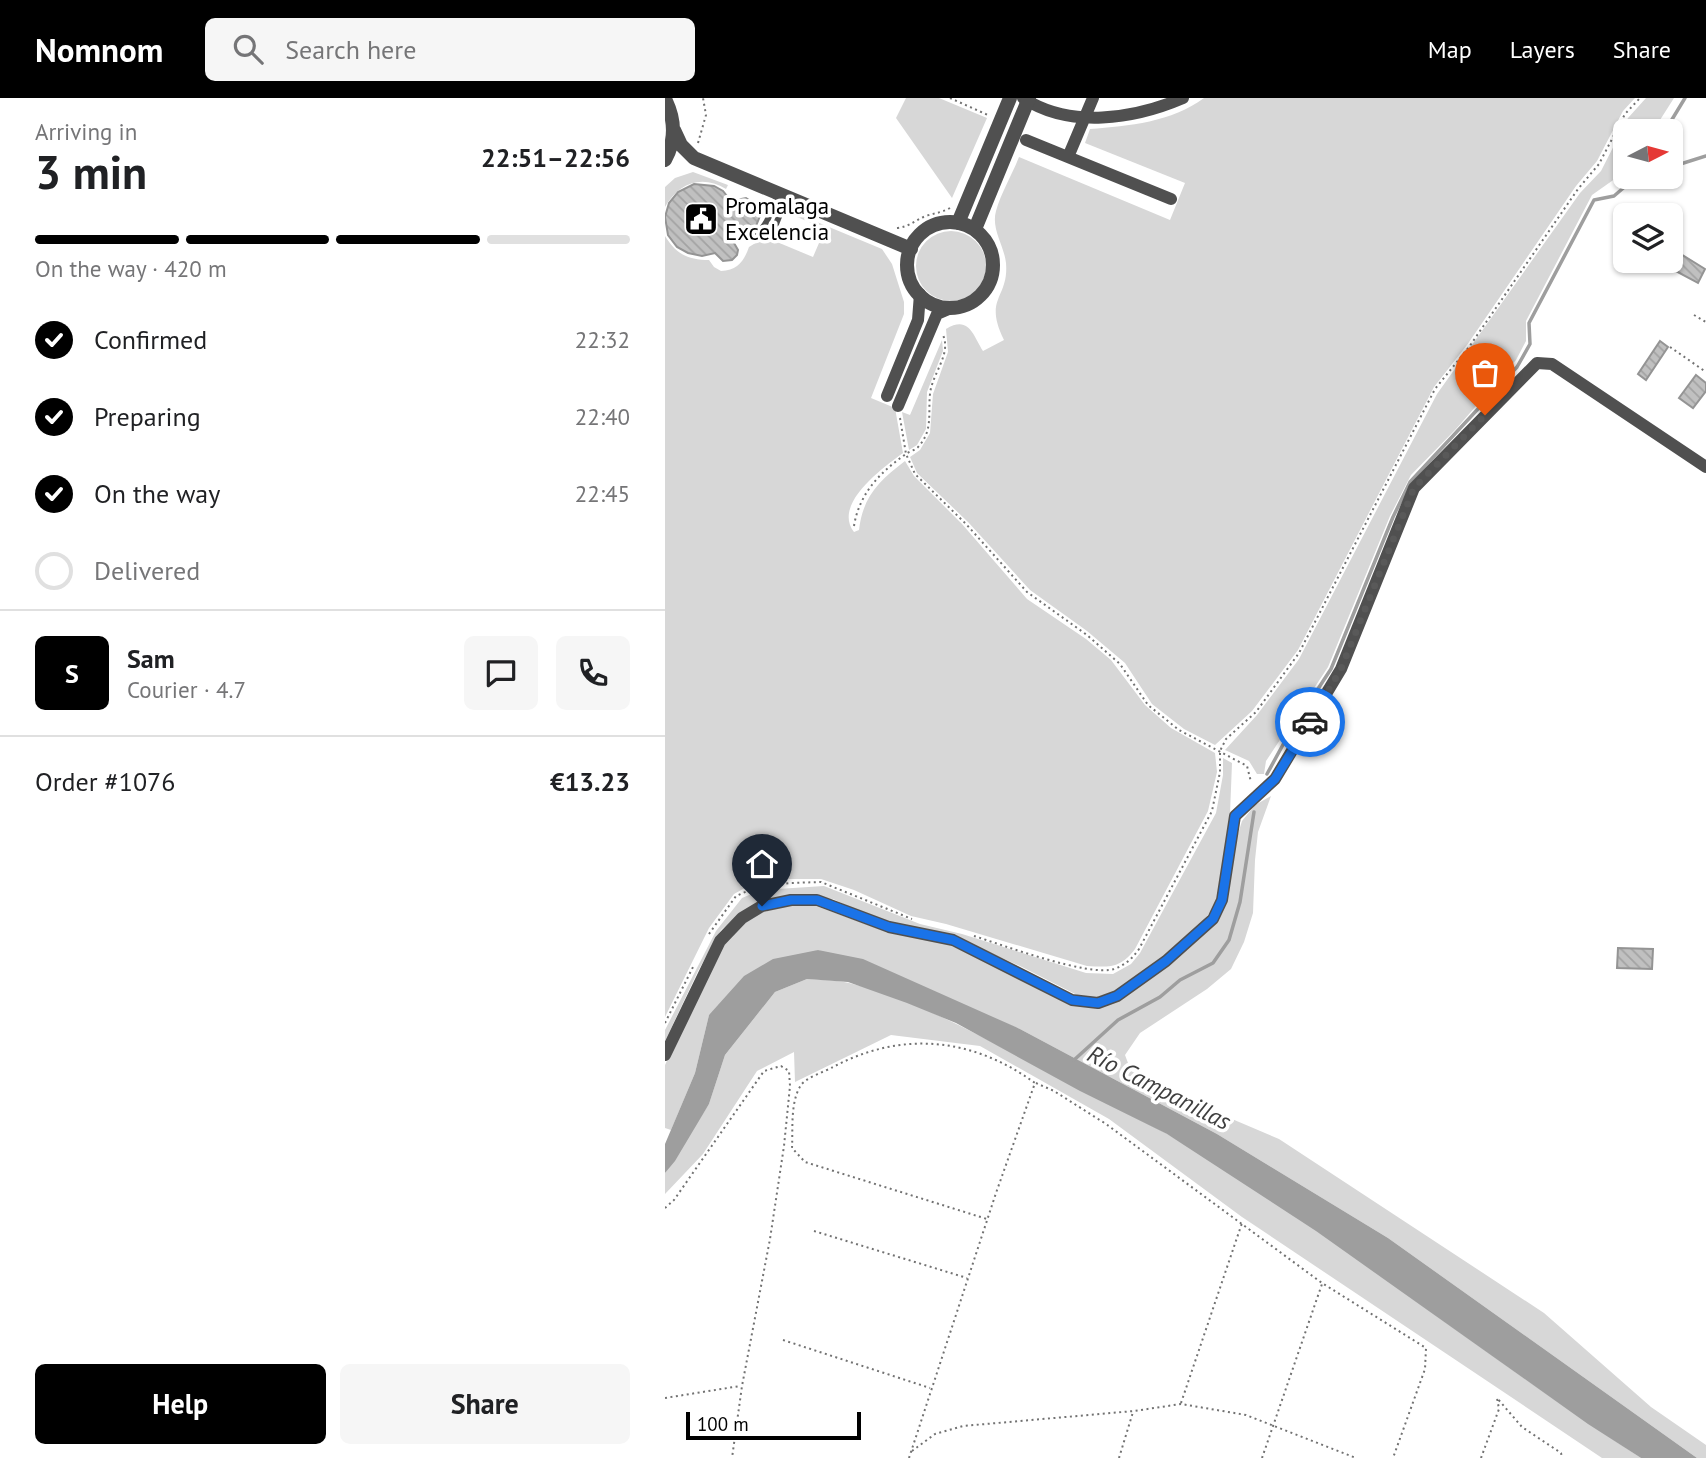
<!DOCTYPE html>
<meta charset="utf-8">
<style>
body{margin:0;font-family:"PT Sans",sans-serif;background:#f6f6f6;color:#202124;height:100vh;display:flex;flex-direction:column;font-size:26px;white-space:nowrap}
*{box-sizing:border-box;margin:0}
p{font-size:23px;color:#757577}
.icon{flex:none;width:38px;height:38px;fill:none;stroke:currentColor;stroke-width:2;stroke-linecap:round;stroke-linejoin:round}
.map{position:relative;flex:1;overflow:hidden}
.panel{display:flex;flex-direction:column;background:#fff;width:665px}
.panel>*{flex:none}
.needle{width:46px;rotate:84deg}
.fabs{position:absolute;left:948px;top:21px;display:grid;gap:14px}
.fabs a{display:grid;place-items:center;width:70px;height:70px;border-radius:10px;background:#fff;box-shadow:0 2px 5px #0004;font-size:35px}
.scale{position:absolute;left:21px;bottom:18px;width:175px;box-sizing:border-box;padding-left:7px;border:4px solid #000;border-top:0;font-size:19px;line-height:24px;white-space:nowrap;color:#000;-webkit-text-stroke:5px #fff;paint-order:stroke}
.pin{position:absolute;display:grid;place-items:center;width:60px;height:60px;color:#fff;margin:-72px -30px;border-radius:50% 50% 50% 0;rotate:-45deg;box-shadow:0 0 7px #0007}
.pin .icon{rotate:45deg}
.courier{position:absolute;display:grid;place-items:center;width:70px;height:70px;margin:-35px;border:5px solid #1a73e8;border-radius:50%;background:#fff;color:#222;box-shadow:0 2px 9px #0007}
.overview em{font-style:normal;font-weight:700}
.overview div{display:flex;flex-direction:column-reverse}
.overview{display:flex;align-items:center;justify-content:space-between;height:119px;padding:0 35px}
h1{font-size:46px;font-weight:700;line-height:52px}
.bar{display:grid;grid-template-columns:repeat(4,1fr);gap:10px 7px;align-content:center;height:84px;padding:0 35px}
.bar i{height:9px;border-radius:5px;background:#e0e0e0}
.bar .current{background:#000}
.bar p{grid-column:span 4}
.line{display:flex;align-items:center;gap:18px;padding:0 35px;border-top:2px solid #e0e0e0}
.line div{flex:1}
.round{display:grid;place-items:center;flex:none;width:74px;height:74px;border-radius:10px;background:#f6f6f6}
ol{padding:0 35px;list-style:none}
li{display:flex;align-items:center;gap:21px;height:77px}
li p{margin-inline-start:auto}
li .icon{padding:7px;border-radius:50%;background:#000;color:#fff;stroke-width:4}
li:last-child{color:#757577}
li i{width:38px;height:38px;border:4px solid #e0e0e0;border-radius:50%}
.primary-button{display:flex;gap:14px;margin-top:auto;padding:14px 35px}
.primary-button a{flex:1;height:80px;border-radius:10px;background:#000;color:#fff;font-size:28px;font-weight:700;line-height:80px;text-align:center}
.primary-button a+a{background:#f6f6f6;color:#202124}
header{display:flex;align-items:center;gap:42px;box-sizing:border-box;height:98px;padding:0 35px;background:#000;color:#fff}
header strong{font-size:33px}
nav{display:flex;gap:38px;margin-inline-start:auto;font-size:24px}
.search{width:490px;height:63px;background:#f6f6f6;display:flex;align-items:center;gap:18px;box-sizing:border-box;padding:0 24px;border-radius:10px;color:#757577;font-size:26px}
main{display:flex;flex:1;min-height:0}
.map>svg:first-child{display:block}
.grass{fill:#d7d7d7}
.water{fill:#9e9e9e}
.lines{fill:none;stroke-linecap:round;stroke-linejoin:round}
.stream{stroke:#9e9e9e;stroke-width:3.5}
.building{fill:url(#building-back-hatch);stroke:#949494;stroke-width:2}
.path{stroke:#727272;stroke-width:2;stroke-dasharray:2 3.5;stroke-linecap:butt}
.service{stroke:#505050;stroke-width:6}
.minor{stroke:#505050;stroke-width:12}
.tertiary{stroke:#505050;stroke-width:14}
.done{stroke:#595959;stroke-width:7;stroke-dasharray:0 12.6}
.route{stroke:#1a73e8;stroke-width:9}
.labels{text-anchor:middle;stroke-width:7;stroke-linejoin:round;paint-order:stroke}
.poi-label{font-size:23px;fill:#000;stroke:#fff;text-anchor:start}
.water-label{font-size:24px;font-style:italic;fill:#3f3f3f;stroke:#fff}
</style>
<header>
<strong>Nomnom</strong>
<div class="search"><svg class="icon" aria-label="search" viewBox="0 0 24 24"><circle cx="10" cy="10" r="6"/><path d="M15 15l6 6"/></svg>Search here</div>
<nav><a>Map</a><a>Layers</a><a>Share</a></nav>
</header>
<main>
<section class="panel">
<div class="overview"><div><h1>3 min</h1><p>Arriving in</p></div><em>22:51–22:56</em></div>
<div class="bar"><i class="current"></i><i class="current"></i><i class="current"></i><i></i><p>On the way · 420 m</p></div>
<ol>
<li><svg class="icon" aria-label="check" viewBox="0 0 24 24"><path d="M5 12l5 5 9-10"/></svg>Confirmed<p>22:32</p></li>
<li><svg class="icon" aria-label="check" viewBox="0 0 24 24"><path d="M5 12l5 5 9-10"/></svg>Preparing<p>22:40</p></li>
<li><svg class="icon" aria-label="check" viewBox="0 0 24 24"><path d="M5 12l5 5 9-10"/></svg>On the way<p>22:45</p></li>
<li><i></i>Delivered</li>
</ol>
<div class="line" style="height:126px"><b class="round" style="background:#000;color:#fff">S</b><div><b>Sam</b><p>Courier · 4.7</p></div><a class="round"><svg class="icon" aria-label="chat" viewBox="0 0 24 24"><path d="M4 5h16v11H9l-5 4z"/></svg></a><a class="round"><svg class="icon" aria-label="phone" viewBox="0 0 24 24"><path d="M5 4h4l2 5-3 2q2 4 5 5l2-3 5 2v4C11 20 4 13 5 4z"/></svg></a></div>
<div class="line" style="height:91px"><div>Order #1076</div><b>€13.23</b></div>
<div class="primary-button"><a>Help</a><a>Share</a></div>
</section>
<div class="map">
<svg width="1041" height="1360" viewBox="0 0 1041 1360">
<defs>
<pattern id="building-back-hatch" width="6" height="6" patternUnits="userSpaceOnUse" patternTransform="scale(1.75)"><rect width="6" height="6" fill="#c0c0c0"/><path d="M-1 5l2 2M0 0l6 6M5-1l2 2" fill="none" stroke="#a3a3a3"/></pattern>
</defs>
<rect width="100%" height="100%" fill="#fff"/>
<path class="grass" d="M241 0H274L322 20 287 100 231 20Z
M539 0H970L958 13 932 63 911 88 802 247 769 289 633 552 587 613 550 647 519 631 487 606 460 565 422 533 365 492 303 424 252 375 245 359 255 352 265 335 268 296 283 254 281 231C304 217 308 237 318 253L339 242C318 199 344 201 341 165 339 147 326 131 331 113 336 95 347 77 354 59L505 122 520 85 420 45 425 31C464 28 507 24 539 0Z
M981 0H1009L988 33H961V73L927 97 861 223V243L851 262 791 331 746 377 725 418 663 569 601 663 599 676H592L584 663 560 652 592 617 634 561 772 296 915 95 936 73 963 20Z
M28 74 63 87 61 91C37 76 13 85 0 109V89L10 80Z
M123 112 217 151 227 166 239 204V216L206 300 230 310 238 355C219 369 167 406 189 434L194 432C198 398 214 383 240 363L249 378 297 426 362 501 421 541 446 562 480 607 506 630 550 655 552 674 543 713 470 851C455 871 444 869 422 868L281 826 246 818 189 792 156 781H122L87 786 69 796 44 830 0 919V138C11 156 23 162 44 162L49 169 56 173C73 172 79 163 84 149L100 139 148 159 160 131 123 115Z
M251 168a35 35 0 1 1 70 0a35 35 0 1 1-70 0Z
M277 242 278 253 262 294 261 331 252 347 244 352 237 314 245 317Z
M558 660 567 665 565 716 551 807 528 835 451 894 432 900 412 897 357 869 293 840 228 826 196 814 168 801 125 798 71 819 56 832 33 873 0 943V932L51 833 77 800 96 792 159 788 255 826 297 836 421 875 448 876 466 866 475 855 551 715 558 677Z
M606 698 593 734 590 762 588 815 579 844 566 871 542 891 475 935 460 957 466 973 520 1001 614 1041 879 1215 986 1309 1041 1347V1360H1032L723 1140 552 1036 355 931 153 852 44 917 30 975 6 1032 0 1030V967L57 848 72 830 95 815 120 808 148 807 217 832 280 845 427 910 444 907 462 897 543 831 577 723 590 707Z
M142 881C156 882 171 882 184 885 261 904 331 947 400 984 434 1003 470 1018 504 1037 668 1135 816 1256 976 1360H937L577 1119 444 1021 315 948 226 937 130 984 129 954 92 973 38 1056 0 1096V1075L44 1006 60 957 110 894Z"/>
<path class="water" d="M153 852 198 861 355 931 552 1036 723 1140 1032 1360H976L923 1326 651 1133 502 1036 415 993 291 925 242 905 183 884 142 881 110 894 60 957 44 1006 10 1063 0 1075V1046L30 975 44 917 79 878 108 861Z"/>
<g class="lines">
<path class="stream" d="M1000 33 1020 0
M1006 69 1041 58
M602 676 626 632 666 571 728 419 745 384 852 269 865 246 864 225 929 102 949 98 971 79
M409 962 453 922 495 899 515 882 548 865 564 842 575 804 589 714"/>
</g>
<path class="building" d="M29 86 49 88 58 93 66 103 81 100 93 108 95 118 91 128 81 132 62 133 73 152 72 157 67 162 58 163 50 155 37 158 23 155 12 149 3 137 0 119 4 105 13 94Z
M1006 150 1040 171 1033 185 992 163H1006Z
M995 243 1003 249 981 282 973 276Z
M1031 277 1041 285V293L1028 310 1014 300Z
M953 850 988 851 987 871 952 870Z"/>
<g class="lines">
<path class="path" d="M285 0 323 17
M33 45 41 17 38 0
M232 130C244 129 250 122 261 118 269 115 276 115 285 110
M1029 217 1041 224
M1005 249 1041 274
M235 320 241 356 250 376 301 426 362 494 422 537 455 566 483 607 514 632 582 668 586 684
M189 428C194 396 215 374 241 356 245 353 251 352 254 348 268 332 263 315 265 296 267 275 288 255 277 235
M44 836 71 798 92 789 125 785 156 784 247 821
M309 838C338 847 423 879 449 871 460 867 467 861 474 851L547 713 555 674V653L561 641 591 614 634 555 770 291 804 249 913 91 934 66 960 16 975 0
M0 925 29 867
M371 985 389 993 441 1026 657 1185 761 1250 760 1271 728 1360
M0 1110 9 1102 99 973 116 968 124 973 125 988 119 1048 105 1141 77 1288 67 1360
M149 1133 302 1180
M118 1242 265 1290
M0 1300 75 1288
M516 1305 577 1125
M247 1353 270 1336 298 1328 469 1313 516 1306 581 1317 691 1360
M244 1360 331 1095 370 985C308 940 238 932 168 969 159 974 142 979 136 987 125 1004 128 1031 127 1050L140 1064 322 1121
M454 1360 468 1314
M597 1360 657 1186
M816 1360 834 1311 832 1300 857 1329 896 1355 897 1360"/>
<path class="service" d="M111 126 122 99
M72 138C103 139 103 119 113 95"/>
<path class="minor" d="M358 0C405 31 469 21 518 0
M361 42 506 101
M403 59 428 0
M222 298 253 222 255 196
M233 308 272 216 286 210
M0 957 55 843 77 820 97 808 126 802H152L224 829 288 842 407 902 433 905 452 898 501 863 548 821 557 802 570 718 610 681 676 571 749 390 872 265 887 266 1041 369"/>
<path class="tertiary" d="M0 1C10 21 11 42 0 62
M9 32 16 47 29 60 246 151
M242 167a43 43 0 1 1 86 0a43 43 0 1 1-86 0Z
M293 125 345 0
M310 131 364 0"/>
</g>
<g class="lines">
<path class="done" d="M645 624 676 571 749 390 820 317"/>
<path class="route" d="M97 808 126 802H152L224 829 288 842 407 902 433 905 452 898 501 863 548 821 557 802 570 718 610 681 645 624"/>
</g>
<defs>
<g id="civic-square" transform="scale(1.75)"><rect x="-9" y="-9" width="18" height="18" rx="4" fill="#000" stroke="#fff"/><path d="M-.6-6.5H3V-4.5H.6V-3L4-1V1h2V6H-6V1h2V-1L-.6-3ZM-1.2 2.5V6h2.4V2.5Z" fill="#fff"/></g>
</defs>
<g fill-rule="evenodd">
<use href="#civic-square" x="36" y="121"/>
</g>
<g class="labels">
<g class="poi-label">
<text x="60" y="116">Promalaga<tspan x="60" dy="26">Excelencia</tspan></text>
</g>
<g class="water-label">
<text transform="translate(494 990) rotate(27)" y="8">Río Campanillas</text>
</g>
</g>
</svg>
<div class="fabs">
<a><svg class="needle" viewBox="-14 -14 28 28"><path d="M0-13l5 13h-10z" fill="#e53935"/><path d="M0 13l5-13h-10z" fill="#757577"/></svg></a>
<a><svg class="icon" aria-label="layers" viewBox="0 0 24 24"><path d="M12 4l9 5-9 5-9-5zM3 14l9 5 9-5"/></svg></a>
</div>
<div class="scale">100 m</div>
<div class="pin" style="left:820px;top:317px;background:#ea580c"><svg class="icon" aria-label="bag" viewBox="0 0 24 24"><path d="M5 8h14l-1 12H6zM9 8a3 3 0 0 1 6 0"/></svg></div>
<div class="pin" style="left:97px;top:808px;background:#1f2937"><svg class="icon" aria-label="home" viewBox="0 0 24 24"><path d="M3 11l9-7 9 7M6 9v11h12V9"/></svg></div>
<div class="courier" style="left:645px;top:624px"><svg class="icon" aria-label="car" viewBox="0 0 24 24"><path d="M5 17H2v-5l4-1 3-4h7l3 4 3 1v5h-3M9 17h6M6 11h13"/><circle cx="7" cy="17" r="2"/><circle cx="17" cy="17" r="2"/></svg></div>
</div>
</main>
